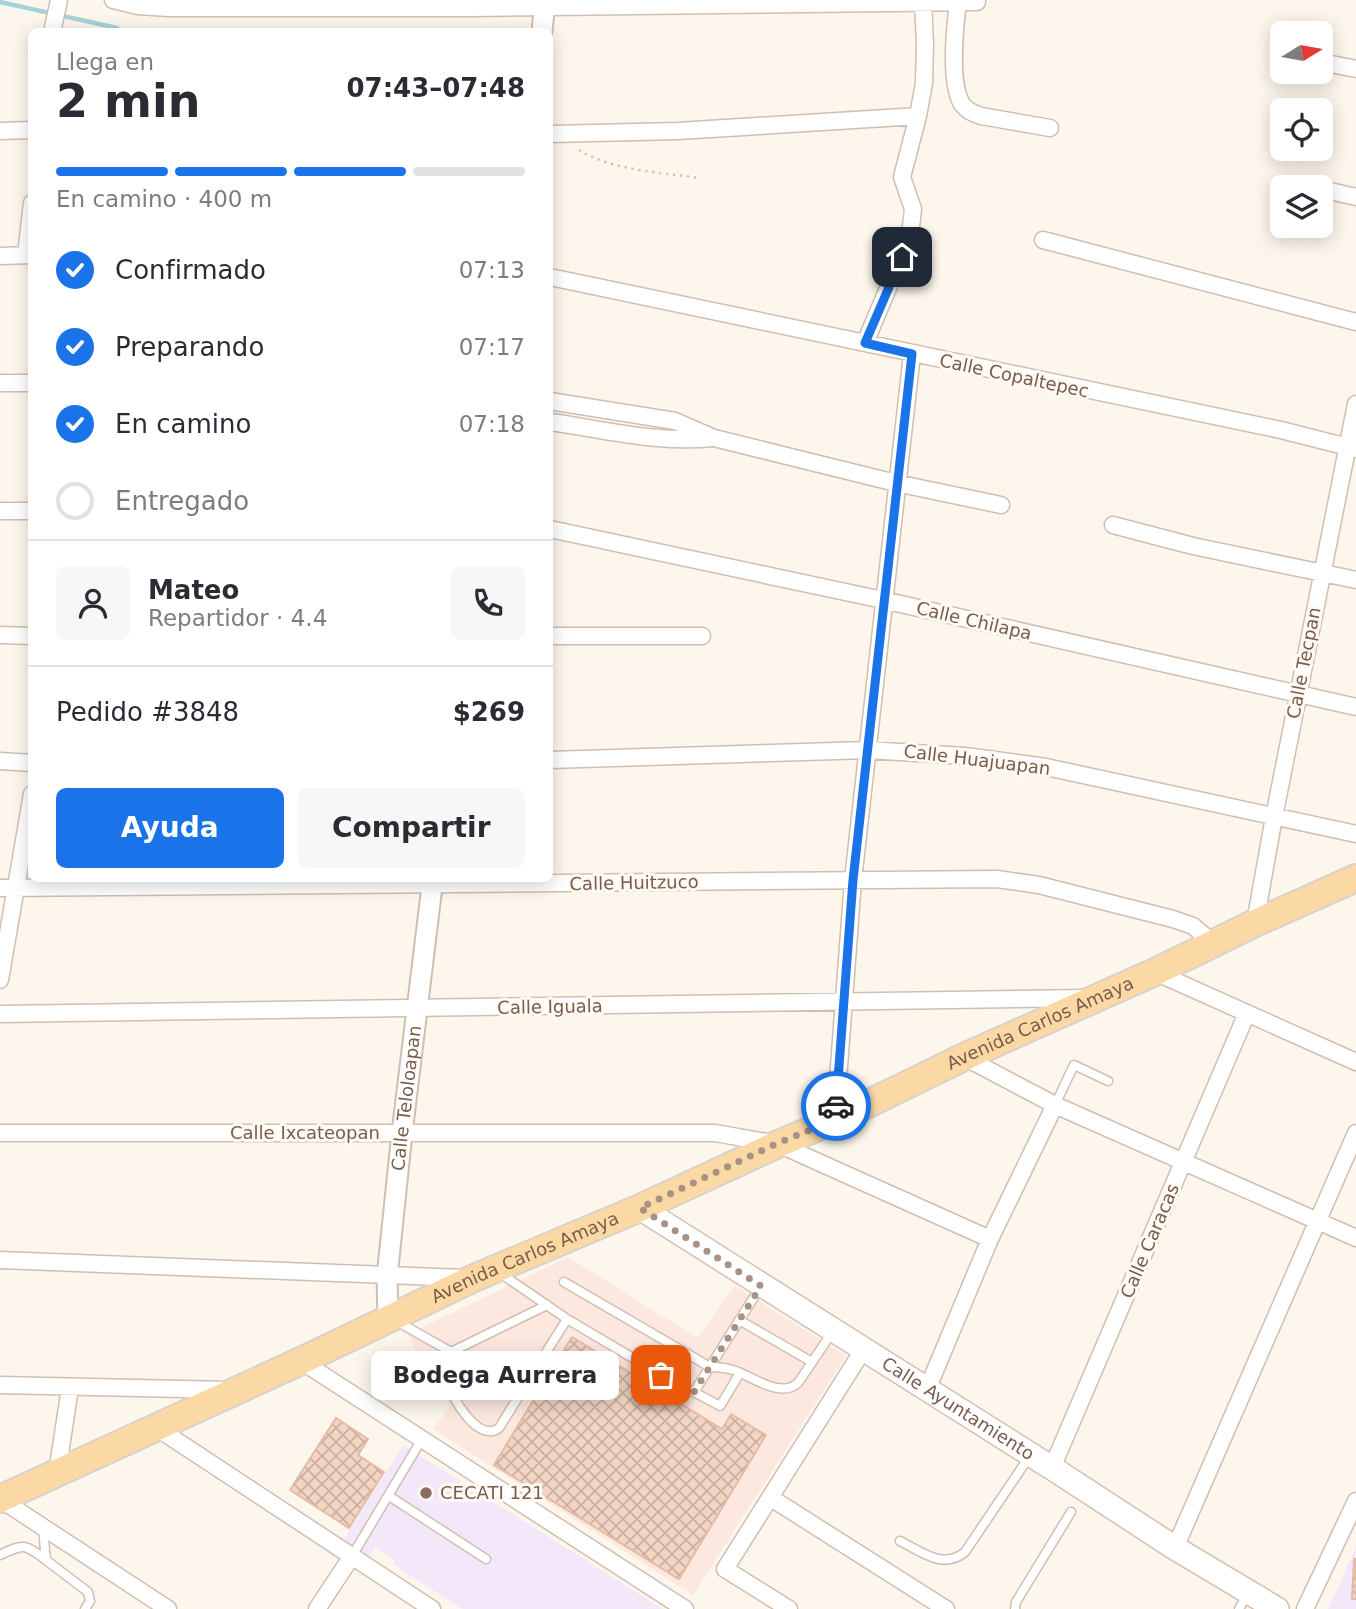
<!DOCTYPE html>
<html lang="es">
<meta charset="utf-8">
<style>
body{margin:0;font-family:"DejaVu Sans",sans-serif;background:#f7f7f7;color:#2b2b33;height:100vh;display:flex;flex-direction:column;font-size:26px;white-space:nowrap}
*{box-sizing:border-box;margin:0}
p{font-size:23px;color:#7c7c81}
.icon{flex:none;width:38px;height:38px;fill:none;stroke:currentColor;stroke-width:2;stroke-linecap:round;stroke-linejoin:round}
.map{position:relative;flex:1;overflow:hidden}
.side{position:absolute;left:28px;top:28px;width:525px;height:854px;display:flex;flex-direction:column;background:#fff;border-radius:10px;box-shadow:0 4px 18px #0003}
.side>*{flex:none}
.needle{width:46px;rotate:79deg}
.buttons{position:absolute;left:1270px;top:21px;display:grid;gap:14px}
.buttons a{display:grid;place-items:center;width:63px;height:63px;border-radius:10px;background:#fff;box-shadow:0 4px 18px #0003;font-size:35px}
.pin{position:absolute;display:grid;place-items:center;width:60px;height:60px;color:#fff;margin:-30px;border-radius:14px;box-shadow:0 4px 10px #0006}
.courier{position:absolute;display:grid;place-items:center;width:70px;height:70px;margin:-35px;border:5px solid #1a73e8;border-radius:50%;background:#fff;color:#222;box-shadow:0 2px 9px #0007}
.bubble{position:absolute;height:49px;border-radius:10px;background:#fff;box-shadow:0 4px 18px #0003;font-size:23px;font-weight:700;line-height:49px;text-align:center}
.head em{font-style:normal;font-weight:700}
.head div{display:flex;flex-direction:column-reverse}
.head{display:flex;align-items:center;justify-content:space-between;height:119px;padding:0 28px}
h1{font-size:46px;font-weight:700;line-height:52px}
.bar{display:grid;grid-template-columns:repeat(4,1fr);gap:10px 7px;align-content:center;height:84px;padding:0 28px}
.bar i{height:9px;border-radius:5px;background:#e1e1e2}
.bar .on{background:#1a73e8}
.bar p{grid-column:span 4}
.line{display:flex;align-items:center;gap:18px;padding:0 28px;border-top:2px solid #e1e1e2}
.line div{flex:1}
.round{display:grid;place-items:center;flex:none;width:74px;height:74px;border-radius:10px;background:#f7f7f7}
ol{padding:0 28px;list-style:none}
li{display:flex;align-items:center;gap:21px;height:77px}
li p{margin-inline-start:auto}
li .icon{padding:7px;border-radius:50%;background:#1a73e8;color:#fff;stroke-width:4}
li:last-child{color:#7c7c81}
li i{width:38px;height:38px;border:4px solid #e1e1e2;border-radius:50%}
.cta{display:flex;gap:14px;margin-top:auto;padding:14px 28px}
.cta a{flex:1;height:80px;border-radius:10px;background:#1a73e8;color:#fff;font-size:28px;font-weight:700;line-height:80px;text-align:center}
.cta a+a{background:#f7f7f7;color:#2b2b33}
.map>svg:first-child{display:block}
.commercial{fill:#fde8e0}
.education{fill:#f3e8fa}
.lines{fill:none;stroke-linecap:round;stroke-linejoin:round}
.stream{stroke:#a5d3da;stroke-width:4.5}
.building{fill:url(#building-cross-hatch);stroke:#e6bba3;stroke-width:2}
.service-casing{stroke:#d1beb0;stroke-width:11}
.minor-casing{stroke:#d1beb0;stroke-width:19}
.tertiary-casing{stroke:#d1beb0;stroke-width:23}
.secondary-casing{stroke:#d6c0b0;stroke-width:26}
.primary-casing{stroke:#dad1cd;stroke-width:30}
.path{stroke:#d9b8a5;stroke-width:2.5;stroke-dasharray:2 5;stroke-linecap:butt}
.service{stroke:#fff;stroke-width:8}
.minor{stroke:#fff;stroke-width:16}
.tertiary{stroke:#fff;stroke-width:19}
.secondary{stroke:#fff;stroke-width:23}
.primary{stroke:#fbd9a5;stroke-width:26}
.done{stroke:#a89285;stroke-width:7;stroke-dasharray:0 12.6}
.route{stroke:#1a73e8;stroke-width:9}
.education-dot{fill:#8d6e63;stroke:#fffaf3;stroke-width:2.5}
.labels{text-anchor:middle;stroke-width:6;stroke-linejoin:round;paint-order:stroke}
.street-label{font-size:18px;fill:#7a5c4d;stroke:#fffaf3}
.education-label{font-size:18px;fill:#785e54;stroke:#fffaf3;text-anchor:start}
</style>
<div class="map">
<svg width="1356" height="1609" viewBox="0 0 1356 1609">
<defs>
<pattern id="building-cross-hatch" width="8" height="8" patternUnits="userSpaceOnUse" patternTransform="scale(1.75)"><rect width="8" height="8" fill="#f3d5c3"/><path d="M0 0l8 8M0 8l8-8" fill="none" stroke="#cab0a1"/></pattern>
</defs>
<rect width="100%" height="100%" fill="#fdf6ec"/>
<path class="commercial" d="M568 1257 697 1338 735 1286 846 1356 693 1595 433 1429 451 1405 427 1373 408 1334Z"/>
<path class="education" d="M403 1445 663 1609H462L393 1564 395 1560 375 1547 369 1557 343 1541Z
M1356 1547V1609H1328Z"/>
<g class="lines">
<path class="stream" d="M0 2 117 28 121 32"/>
</g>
<path class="building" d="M572 1337 722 1429 731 1414 766 1435 679 1579 494 1465Z
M336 1418 368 1439 358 1455 384 1472 349 1528 290 1490Z
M1354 1559H1356V1599H1352Z"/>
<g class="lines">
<g class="service-casing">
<path id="service" d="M1055 1105 1074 1065 1108 1081
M500 1273 567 1319 685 1389 694 1392 761 1286
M564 1282 710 1367C718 1367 726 1368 733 1370 752 1376 780 1399 798 1383L833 1331
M739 1320 812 1362
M398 1322 451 1352C449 1361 446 1371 448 1380 450 1397 479 1444 499 1428L567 1319
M694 1392 720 1406 740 1373
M518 1395 451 1352 547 1305
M389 1496 486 1559
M43 1529 46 1560 88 1592 90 1601 85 1609
M900 1541C922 1552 943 1570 965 1552L1029 1457
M0 1555C24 1543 25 1544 46 1560
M352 1556 422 1439
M1015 1609 1016 1602 1071 1512
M1239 1609 1247 1595"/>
</g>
<g class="minor-casing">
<path id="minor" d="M113 0 138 6 169 8H470L977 2
M958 2C955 26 949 83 962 104 967 111 973 113 981 116L1050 128
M52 32 59 0
M1321 62 1356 69
M0 131 32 130
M550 134 678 131 918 116
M1321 189 1356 197
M1043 240 1356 322
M26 255 32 203
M0 256 32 255
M550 277 1281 430 1356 449
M865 343 910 236 913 209 902 177 918 116 924 83 925 44 923 2
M0 383H32
M550 401 675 421 714 438 896 483 1001 505
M550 422C602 429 659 444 712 438
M0 511H32
M1113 525 1193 546 1356 580
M550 529 883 600 1356 707
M0 635 32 636
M550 636H702
M550 760 868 750 965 756 1046 767 1356 834
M0 761 32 763
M0 888 997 879 1039 885 1173 919 1193 926 1213 943
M1255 923 1274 817 1356 404
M1155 972 1356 1062
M0 980 32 794
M0 1014 1086 998
M964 1057 1055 1105 1356 1238
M835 1120 853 880 912 354
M0 1133H715L778 1144 990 1239
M0 1260 464 1278
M301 1361 685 1609
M0 1385 228 1390
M927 1390 990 1239 1055 1105
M157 1428 432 1609
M1052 1468 1247 1013
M57 1473 70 1388
M771 1498 946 1609
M0 1499 168 1609
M1175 1548 1356 1133
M317 1609 352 1556
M789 1609 725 1569 863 1350
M1305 1609 1356 1501"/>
</g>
<g class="tertiary-casing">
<g id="tertiary">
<path d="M542 32 545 0"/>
<path id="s1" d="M388 1319 387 1277 402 1133 433 878"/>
</g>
</g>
<g class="secondary-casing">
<g id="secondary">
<path id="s2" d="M640 1208 1052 1468 1175 1548 1277 1609"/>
</g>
</g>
<g class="primary-casing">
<g id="primary">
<path id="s3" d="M0 1499 301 1361 474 1278 640 1208 778 1144 835 1120 964 1057 1155 972 1255 923 1356 878"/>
</g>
</g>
<path class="path" d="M579 150C610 170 663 173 700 178"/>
<use href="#service" class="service"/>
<use href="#minor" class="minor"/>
<use href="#tertiary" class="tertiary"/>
<use href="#secondary" class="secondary"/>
<use href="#primary" class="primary"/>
</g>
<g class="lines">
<path class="done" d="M661 1375 694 1392 761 1286 640 1208 778 1143 835 1120 836 1106"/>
<path class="route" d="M836 1106 853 880 912 354 865 343 902 257"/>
</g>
<circle class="education-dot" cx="426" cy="1493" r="7"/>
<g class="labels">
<g class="street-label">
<text transform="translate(1014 376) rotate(12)" y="6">Calle Copaltepec</text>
<text transform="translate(974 621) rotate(13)" y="6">Calle Chilapa</text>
<text transform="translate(1304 663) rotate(-79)" y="6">Calle Tecpan</text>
<text transform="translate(977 760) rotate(7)" y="6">Calle Huajuapan</text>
<text transform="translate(634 883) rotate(-1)" y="6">Calle Huitzuco</text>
<text transform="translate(550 1007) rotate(-1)" y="6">Calle Iguala</text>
<text dy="6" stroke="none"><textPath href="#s3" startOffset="1144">Avenida Carlos Amaya</textPath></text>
<text dy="6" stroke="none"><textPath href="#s1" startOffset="222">Calle Teloloapan</textPath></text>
<text x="305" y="1139">Calle Ixcateopan</text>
<text transform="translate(1150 1241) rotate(-67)" y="6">Calle Caracas</text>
<text dy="6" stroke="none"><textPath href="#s3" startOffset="578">Avenida Carlos Amaya</textPath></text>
<text dy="6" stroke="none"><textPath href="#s2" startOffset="376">Calle Ayuntamiento</textPath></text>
</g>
<g class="education-label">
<text x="440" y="1499">CECATI 121</text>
</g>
</g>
</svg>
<div class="buttons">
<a><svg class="needle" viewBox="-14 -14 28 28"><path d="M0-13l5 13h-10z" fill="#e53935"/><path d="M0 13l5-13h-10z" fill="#7c7c81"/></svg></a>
<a><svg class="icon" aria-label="locate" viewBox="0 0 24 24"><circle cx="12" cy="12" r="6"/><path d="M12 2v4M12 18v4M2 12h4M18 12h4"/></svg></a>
<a><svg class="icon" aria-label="layers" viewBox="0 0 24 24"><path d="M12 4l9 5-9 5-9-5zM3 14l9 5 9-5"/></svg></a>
</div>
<div class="pin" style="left:661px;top:1375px;background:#ea580c"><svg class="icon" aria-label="bag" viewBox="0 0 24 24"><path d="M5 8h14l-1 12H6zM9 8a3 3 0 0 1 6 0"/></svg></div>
<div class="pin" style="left:902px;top:257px;background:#1f2937"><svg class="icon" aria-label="home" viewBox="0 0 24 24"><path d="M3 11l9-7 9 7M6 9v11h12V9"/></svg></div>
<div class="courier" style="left:836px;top:1106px"><svg class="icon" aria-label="car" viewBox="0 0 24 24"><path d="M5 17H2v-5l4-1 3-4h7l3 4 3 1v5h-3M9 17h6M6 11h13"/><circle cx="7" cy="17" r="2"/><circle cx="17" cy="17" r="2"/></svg></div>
<div class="bubble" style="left:371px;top:1351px;width:248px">Bodega Aurrera</div>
<section class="side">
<div class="head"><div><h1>2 min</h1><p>Llega en</p></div><em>07:43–07:48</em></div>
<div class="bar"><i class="on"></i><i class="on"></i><i class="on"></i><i></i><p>En camino · 400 m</p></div>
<ol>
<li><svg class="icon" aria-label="check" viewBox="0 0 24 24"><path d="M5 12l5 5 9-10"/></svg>Confirmado<p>07:13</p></li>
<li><svg class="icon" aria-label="check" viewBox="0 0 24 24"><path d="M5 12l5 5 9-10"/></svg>Preparando<p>07:17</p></li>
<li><svg class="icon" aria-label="check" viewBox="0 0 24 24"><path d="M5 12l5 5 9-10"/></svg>En camino<p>07:18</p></li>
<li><i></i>Entregado</li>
</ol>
<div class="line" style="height:126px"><a class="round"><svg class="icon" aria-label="person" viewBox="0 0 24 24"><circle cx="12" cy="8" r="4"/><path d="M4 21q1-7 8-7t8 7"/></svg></a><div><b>Mateo</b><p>Repartidor · 4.4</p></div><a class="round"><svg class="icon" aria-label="phone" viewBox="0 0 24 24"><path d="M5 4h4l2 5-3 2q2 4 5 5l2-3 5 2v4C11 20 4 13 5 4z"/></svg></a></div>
<div class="line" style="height:91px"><div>Pedido #3848</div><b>$269</b></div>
<div class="cta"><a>Ayuda</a><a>Compartir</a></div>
</section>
</div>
